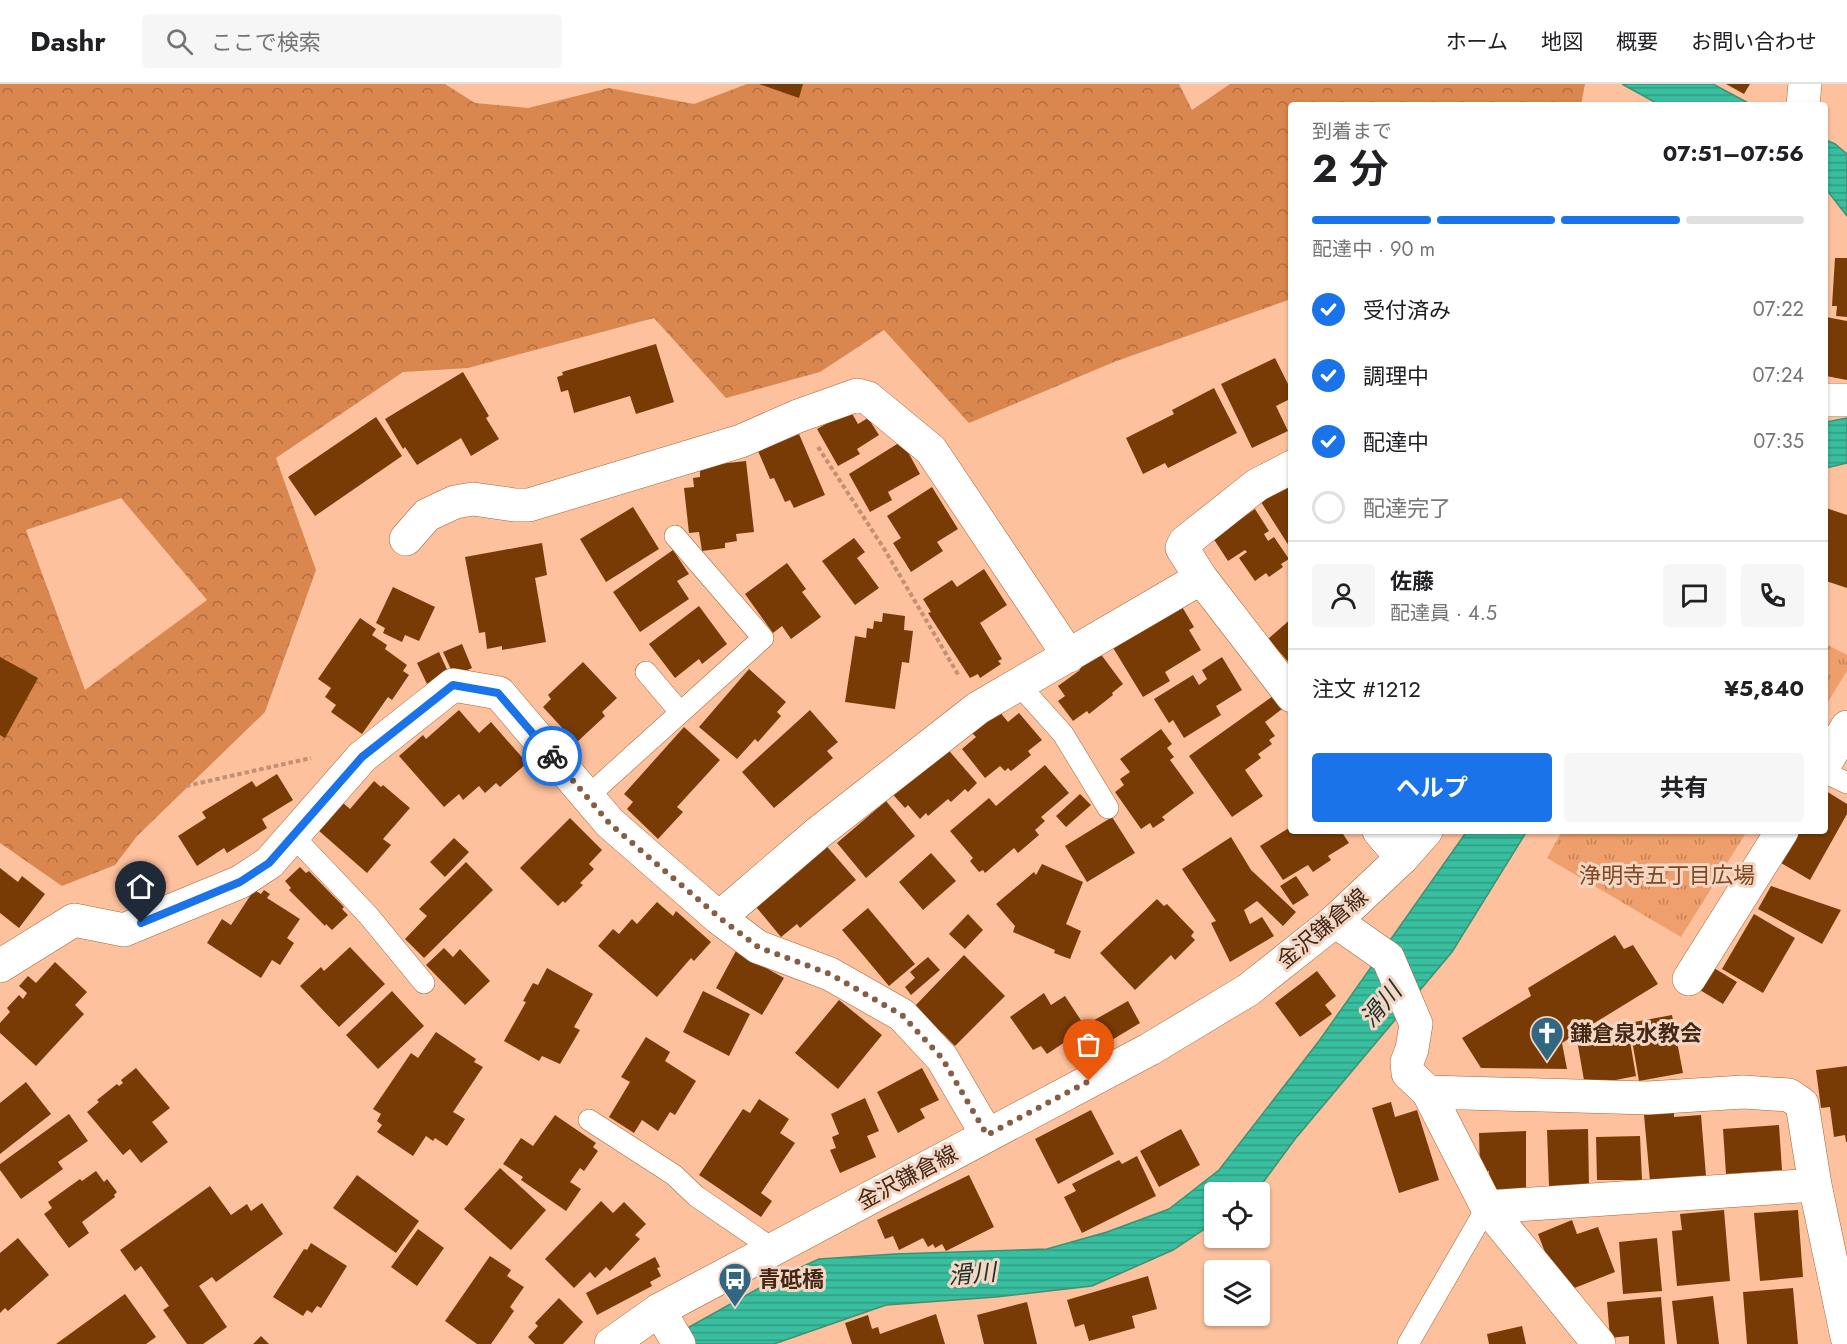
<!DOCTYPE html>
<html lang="ja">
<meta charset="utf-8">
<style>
body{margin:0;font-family:Jost,"Noto Sans JP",sans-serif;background:#f6f6f6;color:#202124;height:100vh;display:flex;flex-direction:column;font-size:22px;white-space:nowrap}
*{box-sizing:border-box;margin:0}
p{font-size:20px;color:#757577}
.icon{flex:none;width:33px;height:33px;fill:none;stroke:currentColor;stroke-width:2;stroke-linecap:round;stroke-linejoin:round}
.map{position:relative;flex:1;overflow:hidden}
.panel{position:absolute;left:1288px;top:18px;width:540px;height:732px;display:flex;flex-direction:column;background:#fff;border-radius:6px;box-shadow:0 2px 4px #0004}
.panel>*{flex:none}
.fabs{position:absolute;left:1204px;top:1098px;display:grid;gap:12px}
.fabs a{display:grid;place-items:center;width:66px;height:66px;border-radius:6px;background:#fff;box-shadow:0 2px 4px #0004;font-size:30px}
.pin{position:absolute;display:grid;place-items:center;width:51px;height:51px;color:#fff;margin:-62px -26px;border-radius:50% 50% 50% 0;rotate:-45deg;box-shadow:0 0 6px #0007}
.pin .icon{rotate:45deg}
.courier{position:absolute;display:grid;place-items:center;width:60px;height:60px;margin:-30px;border:4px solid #1a73e8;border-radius:50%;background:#fff;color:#222;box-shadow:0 2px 8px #0007}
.overview em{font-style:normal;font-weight:700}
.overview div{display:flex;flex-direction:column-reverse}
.overview{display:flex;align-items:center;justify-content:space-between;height:102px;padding:0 24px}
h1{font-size:39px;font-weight:700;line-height:45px}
.bar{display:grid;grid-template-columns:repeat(4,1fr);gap:9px 6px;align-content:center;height:72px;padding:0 24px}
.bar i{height:8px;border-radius:4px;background:#e0e0e0}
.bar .on{background:#1a73e8}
.bar p{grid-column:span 4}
.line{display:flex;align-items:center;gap:15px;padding:0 24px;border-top:2px solid #e0e0e0}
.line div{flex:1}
.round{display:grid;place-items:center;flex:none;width:63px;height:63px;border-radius:6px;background:#f6f6f6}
ol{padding:0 24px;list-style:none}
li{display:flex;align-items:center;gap:18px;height:66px}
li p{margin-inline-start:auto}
li .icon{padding:6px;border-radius:50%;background:#1a73e8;color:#fff;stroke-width:4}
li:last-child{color:#757577}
li i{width:33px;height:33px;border:3px solid #e0e0e0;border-radius:50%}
.action{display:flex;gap:12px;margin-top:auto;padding:12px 24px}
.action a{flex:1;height:69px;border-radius:6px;background:#1a73e8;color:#fff;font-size:24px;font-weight:700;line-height:69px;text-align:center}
.action a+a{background:#f6f6f6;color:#202124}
header{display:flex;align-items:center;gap:36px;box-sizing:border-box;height:84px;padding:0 30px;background:#fff;border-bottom:2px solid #e0e0e0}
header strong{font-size:28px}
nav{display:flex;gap:33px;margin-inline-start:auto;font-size:21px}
.search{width:420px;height:54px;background:#f6f6f6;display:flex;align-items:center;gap:15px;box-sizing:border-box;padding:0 21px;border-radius:6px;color:#757577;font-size:22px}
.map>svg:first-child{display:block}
.grass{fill:url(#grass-tufts)}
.forest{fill:url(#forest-crowns);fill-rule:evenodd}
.water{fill:url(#water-rules);stroke:#3c9276;stroke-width:1.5}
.building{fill:#793b05}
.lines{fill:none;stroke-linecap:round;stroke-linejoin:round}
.lane-casing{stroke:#a66437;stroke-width:22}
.street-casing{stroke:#a66437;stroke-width:34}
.secondary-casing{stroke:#a66437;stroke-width:34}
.path{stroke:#c29072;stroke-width:4;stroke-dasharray:4.5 3;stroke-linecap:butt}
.lane{stroke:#fff;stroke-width:21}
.street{stroke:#fff;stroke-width:33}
.secondary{stroke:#fff;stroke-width:33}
.done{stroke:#855e45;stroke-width:6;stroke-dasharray:0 10.8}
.route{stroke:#1a73e8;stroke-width:8}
.labels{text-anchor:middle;stroke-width:6;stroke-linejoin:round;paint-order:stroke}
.park-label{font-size:22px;fill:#7f4720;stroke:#f4d6c4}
.street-label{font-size:22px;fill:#442815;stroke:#f4d6c4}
.poi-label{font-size:22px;font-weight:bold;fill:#442815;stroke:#f4d6c4;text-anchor:start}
.water-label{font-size:24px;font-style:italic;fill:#1c322b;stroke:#f4d6c4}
</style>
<header>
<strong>Dashr</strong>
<div class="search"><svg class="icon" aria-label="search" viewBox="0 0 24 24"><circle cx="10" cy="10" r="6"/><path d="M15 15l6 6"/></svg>ここで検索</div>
<nav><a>ホーム</a><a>地図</a><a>概要</a><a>お問い合わせ</a></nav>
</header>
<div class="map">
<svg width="1847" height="1260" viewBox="0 0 1847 1260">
<defs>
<pattern id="grass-tufts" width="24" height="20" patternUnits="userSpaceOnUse" patternTransform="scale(1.5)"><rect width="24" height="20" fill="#ef9f6c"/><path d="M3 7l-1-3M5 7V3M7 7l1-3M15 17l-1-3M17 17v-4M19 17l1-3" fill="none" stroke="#c38258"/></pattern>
<pattern id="forest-crowns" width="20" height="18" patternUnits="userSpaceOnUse" patternTransform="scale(1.5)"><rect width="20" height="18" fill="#d9864f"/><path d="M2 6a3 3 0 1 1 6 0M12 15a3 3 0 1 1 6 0" fill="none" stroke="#b26e40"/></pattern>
<pattern id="water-rules" width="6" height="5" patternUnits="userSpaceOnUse" patternTransform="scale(1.5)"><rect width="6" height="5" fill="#38bf9f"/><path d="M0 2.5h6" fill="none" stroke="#319b80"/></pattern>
</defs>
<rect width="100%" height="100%" fill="#fdc19d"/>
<path class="grass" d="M1826 560 1847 571V587L1826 621Z
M1562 747H1747L1681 853 1547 774Z"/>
<path class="forest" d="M0 0H445L475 19 528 24 609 4 694 20 747 0H1179L1192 26 1230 0H1585L1581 21H1292L1291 215 1114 278 969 339 884 246 820 288 726 314 654 234 468 284 403 288 276 374 316 486 265 628 137 752 115 781 62 802 0 759ZM121 414 207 516 85 606 26 446Z"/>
<path class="water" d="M1622 0H1713L1752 21H1660Z
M1826 56 1835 60 1847 70V132L1826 105Z
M1847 334V379L1826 384V338Z
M1467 747H1527L1452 868 1295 1055 1256 1108H1215V1138L1173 1166 1092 1202 996 1213 886 1221 774 1260H662L691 1242 779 1193 819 1175 895 1170 1047 1165 1107 1148 1169 1125 1219 1086 1319 957Z"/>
<path class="building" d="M759 0H803L799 14Z
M1726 0H1750L1744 10Z
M1835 174H1847V233L1836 232 1837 222H1832Z
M1826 233 1847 237V296L1826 292Z
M656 260 674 318 636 330 630 312 574 329 568 306 561 308 557 293 563 291 562 288Z
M1275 274 1292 308V314L1276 322 1288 347 1252 364 1221 300Z
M463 288 489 332 486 334 499 355 471 372 461 354 417 381 405 363 403 365 385 335Z
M1214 304 1237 349 1168 384 1165 379 1143 390 1126 354 1174 330 1172 326Z
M850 326 858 340 868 334 879 351 857 365 860 370 838 382 817 345Z
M376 333 402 372 315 432 288 393Z
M799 350 825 411 794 424 790 416 785 418 774 394 770 395 758 367Z
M902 357 920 390 888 408 892 416 870 428 849 390Z
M746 377 754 448 736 450 737 457 725 459V464L702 467 699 448 689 449 684 404 694 403 693 394 700 393V382Z
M1292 398V460L1289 462 1261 418Z
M932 403 958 445 937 458 943 467 911 488 893 459 901 454 887 432Z
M633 423 659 465 606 498 580 455Z
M1826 424 1847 431V504L1826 497Z
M1255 425 1269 447 1264 450 1268 457 1274 453 1289 475 1281 480 1283 483 1269 493 1266 489 1255 497 1239 474 1247 468 1245 466 1228 477 1213 454Z
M854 454 865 468 857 474 879 504 855 521 822 477Z
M542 459 547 491 535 494 546 558 502 566V562L487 565 485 548 479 549 465 473Z
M673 466 689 490 677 497 689 515 640 548 613 508Z
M787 479 806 505 802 508 821 533 791 555 782 542 773 549 745 510Z
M984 485 1007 521 980 539 1002 575 998 577 1001 580 980 594 978 590 970 594 928 529 931 528 923 515 952 496 957 503Z
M393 503 435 523 419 557 405 551 402 558 383 549 385 544 376 539Z
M1181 521 1194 543 1189 546 1201 566 1165 588 1170 597 1143 613 1112 562Z
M699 522 727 560 702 580 699 575 675 594 649 560Z
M883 529 905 532 904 546 913 547 909 579 902 578 895 625 845 618 855 552 866 554 867 544 873 545 874 537 882 538Z
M360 534 376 545 372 551 387 561 385 565 407 581 403 587 409 591 392 616 388 613 362 650 331 628 336 621 325 613 331 604 318 595Z
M1292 534V582L1268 555Z
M462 560 472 584 454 592 443 568Z
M1097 565 1123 600 1112 609 1113 611 1089 630 1087 627 1073 637 1058 617 1065 612 1058 602 1080 586 1076 581Z
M439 568 449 590 427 600 417 579Z
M0 573 38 594 5 654 0 651Z
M1222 573 1242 606 1216 622 1221 631 1184 654 1173 636 1169 639 1154 615 1193 591 1199 601 1207 595 1202 586Z
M583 578 617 614 602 628 605 632 576 659 543 623 551 615 548 611Z
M749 585 786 618 777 628 781 632 758 658 755 655 737 675 699 643Z
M1273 612 1282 625 1265 638 1275 652 1269 656 1272 660 1258 670 1261 674 1245 686 1263 712 1232 733 1189 672Z
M459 626 479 649 491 638 527 679 500 703 496 699 485 709 479 702 463 716 459 710 444 723 399 672 423 651 426 655Z
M810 626 838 658 827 667 833 674 774 724 742 688Z
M999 627 1008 638 1019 629 1042 656 1028 667 1031 671 1011 687 1008 684 1005 687 1000 682 985 694 962 665 976 653 972 649Z
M684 643 720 676 677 723 683 728 658 755 627 725 633 718 624 710Z
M1161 645 1172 660 1167 664 1174 673 1170 676 1194 709 1162 733 1165 736 1153 744 1150 739 1141 745 1115 708 1124 701 1120 695 1130 688 1120 675Z
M945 662 977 699 968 708 965 705 951 718 948 715 928 732 926 729 920 735 908 721 905 724 888 705Z
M1045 681 1069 709 1041 733 1045 737 1035 746 1039 751 1018 769 1014 764 985 789 983 786 979 788 970 777 973 774 950 747 989 714 996 722Z
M277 690 293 716 262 735 267 744 227 769 224 764 197 782 178 752 206 734 202 728 252 697 256 703Z
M374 697 381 703 383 701 410 724 383 755 391 761 367 789 318 746 343 719 350 725Z
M1826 707 1847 720V730L1810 796 1781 779 1799 747H1826Z
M1080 710 1091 721 1066 743 1056 732Z
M886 717 915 752 866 794 837 759Z
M1112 733 1135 769 1087 798 1065 762Z
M570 734 602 766 589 780 594 785 580 799 583 801 565 819 563 817 558 822 520 784Z
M1292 742V747H1341L1349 759 1328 772 1331 776 1313 788 1308 781 1283 796 1260 762Z
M1231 753 1251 786 1296 828 1283 842 1257 817 1244 826 1250 840 1262 833 1274 852 1230 878 1211 839 1216 837 1182 785Z
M454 754 469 768 445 793 430 778Z
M823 758 856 796 800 844 797 840 781 853 752 818Z
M931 769 956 797 923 826 899 798Z
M466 778 493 806 424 874 405 855 427 832 419 825Z
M1042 780 1083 798 1066 840 1081 847 1070 875 1054 869 1055 866 1013 848 1015 842 996 820 1034 788 1036 791Z
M300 783 306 789 309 787 344 823 342 825 348 831 332 846 326 840 325 842 289 806 291 804 285 797Z
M0 784 18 798 22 792 45 810 19 844 0 829Z
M1296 792 1309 811 1293 821 1280 802Z
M1771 802 1841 826 1822 860 1758 825Z
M254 806 261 810 264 806 270 810 267 814 300 835 287 854 294 859 280 881 272 876 261 894 207 859 222 835 231 841Z
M1157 815 1164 822 1167 820 1194 848 1191 852 1195 856 1175 876 1171 871 1135 906 1100 869Z
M657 818 673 832 676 827 711 858 694 877 691 874 657 913 598 862 613 845 619 850 632 835 637 840Z
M868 824 915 880 889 902 842 846Z
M968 830 983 846 965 865 949 850Z
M1754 830 1795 854 1763 909 1722 885Z
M1615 851 1624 865 1633 861 1658 900 1562 959 1567 985 1481 984 1462 954 1531 912 1528 904Z
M350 863 385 900 339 943 300 902 321 883 324 887Z
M444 864 453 873 460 865 490 897 465 921 426 881Z
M736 867 784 894 762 931 716 904Z
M964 871 1005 912 955 962 942 949 939 951 915 922Z
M928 873 940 886 911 911 905 903 915 894 910 888Z
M55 878 87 908 75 921 84 930 36 982 0 949V939L10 928 7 924 19 911 23 915 27 909 19 902 28 892 36 899Z
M547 884 593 910 574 943 580 946 560 980 542 972 539 977 504 957 526 918 523 917 533 899 538 901Z
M1714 884 1737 898 1723 920 1700 906Z
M1317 887 1336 912 1325 921 1332 930 1300 953 1275 919Z
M392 907 424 942 378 985 346 951Z
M703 907 750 930 729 972 683 948Z
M1044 909 1051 921 1065 912 1086 944 1047 970 1041 962 1033 966 1010 933Z
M839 916 882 951 838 1005 795 969Z
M1128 917 1140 939 1102 962 1089 939Z
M1672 931 1683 989 1639 997 1629 939Z
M1627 940 1636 992 1585 1002 1577 956 1590 954 1589 947Z
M436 948 476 975 474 978 483 983 453 1028 465 1035 447 1062 435 1054 433 1057 426 1052 413 1072 377 1048 382 1041 377 1037 381 1030 373 1025 411 969 418 974Z
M646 953 670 968 665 977 696 997 675 1031 670 1028 658 1047 642 1036 634 1049 609 1033 630 998 621 993Z
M1847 982V1058H1846L1845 1051 1834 1053 1830 1023 1821 1024 1816 986Z
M136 984 170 1024 152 1038 168 1058 141 1079 130 1065 123 1071 87 1028 99 1018 97 1016 117 1000 119 1002 123 999 121 996Z
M922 984 939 1016 920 1025 925 1034 898 1049 877 1008Z
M26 998 51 1030 0 1070V1019Z
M865 1014 879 1047 867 1052 876 1073 840 1089 830 1066 836 1064 832 1053 839 1050 831 1030Z
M759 1015 789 1035 780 1049 795 1059 761 1109 772 1117 761 1133 699 1091 743 1025 750 1029Z
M1391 1018 1395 1033 1417 1026 1439 1096 1399 1109 1372 1024Z
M1091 1026 1114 1070 1058 1100 1035 1055Z
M1674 1028V1033L1701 1031 1706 1092 1650 1097 1644 1031Z
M69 1030 88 1057 58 1078 63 1085 21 1115 0 1086V1080Z
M555 1031 596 1059 593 1063 598 1067 584 1087 580 1084 570 1098 581 1105 566 1127 521 1096 523 1093 503 1080 521 1054 533 1062Z
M1779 1041 1782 1086 1726 1090 1723 1045Z
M1181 1045 1200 1081 1159 1103 1140 1067Z
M1588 1045 1589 1101 1549 1102 1547 1046Z
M1526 1047V1106L1490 1107 1489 1087 1480 1088 1479 1049Z
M1640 1052 1642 1096H1597L1596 1053Z
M1137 1072 1156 1112 1082 1149 1064 1113 1076 1107 1072 1100 1119 1076 1122 1080Z
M500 1084 546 1126 511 1166 464 1125Z
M96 1087 104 1098 107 1095 117 1108 114 1111 115 1113 82 1138 89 1149 69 1164 44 1130 52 1124 48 1118 80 1095 82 1097Z
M357 1091 419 1137 396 1169 333 1124Z
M969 1091 994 1143 946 1167 942 1160 935 1164 933 1160 928 1163 923 1154 899 1166 893 1152 885 1155 877 1136Z
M210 1102 231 1131 247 1120 251 1127 262 1119 283 1150 216 1198 212 1193 199 1202 227 1243 203 1260H187L163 1226 169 1222 141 1182 135 1187 120 1166Z
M601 1117 613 1129 624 1118 646 1140 635 1151 640 1155 610 1187 606 1183 595 1194 590 1188 574 1204 545 1175Z
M1724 1126 1730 1197 1677 1202 1672 1147 1682 1146 1680 1130Z
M1798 1126 1803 1193 1760 1197 1754 1129Z
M1572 1136 1577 1150 1598 1143 1615 1188 1567 1207 1553 1189 1538 1150Z
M418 1145 444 1164 417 1202 391 1183Z
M18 1154 49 1191 8 1227 5 1224 0 1229V1169Z
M1657 1154 1662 1207 1623 1210 1619 1158Z
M311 1159 347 1182 321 1224 317 1222 312 1229 307 1226 303 1232 273 1213 304 1165 307 1166Z
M490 1172 511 1186 507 1192 524 1203 510 1223 514 1227 491 1260H477L445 1237Z
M655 1173 660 1183 657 1184 661 1192 650 1198 652 1202 597 1231 586 1209Z
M1148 1192 1157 1225 1132 1232 1135 1244 1089 1257 1084 1240 1075 1243 1067 1216Z
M1793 1204 1798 1260H1747L1743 1208Z
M125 1210 156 1253 146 1260H56Z
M1713 1212 1719 1260H1677L1672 1217Z
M1661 1213 1665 1260H1629V1252L1610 1254 1607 1218Z
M559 1214 583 1238 563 1260H535L528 1253 538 1242 535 1239Z
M1027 1218 1037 1260H984L977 1231Z
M936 1230 945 1260H852L845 1239 868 1231 872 1245 878 1243 880 1250Z
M1522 1242 1526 1260H1489L1487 1250Z
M261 1252 269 1260H253Z"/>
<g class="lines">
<g class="lane-casing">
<path id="lane" d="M646 588 680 628
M1019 601 1063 650 1108 724
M1826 689 1847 699
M587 713 763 554 675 452
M293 752 368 831 424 899
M589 1036 674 1091 696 1112 773 1165
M1408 1260 1487 1123"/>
</g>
<g class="street-casing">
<path id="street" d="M1826 316H1847
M406 455 427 431 455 418 473 415 515 421H529L741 357 798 332 857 311 868 314 931 366 1069 572
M1201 494 1182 464 1185 458 1257 401 1292 383
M1826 678 1847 643
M1379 747 1402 774
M719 834 818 749 978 624 1201 494 1292 612
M1335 837 1388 874 1416 940 1412 965 1407 978 1408 989 1428 1008 1487 1123 1599 1260
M0 882 74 836 124 846 240 798 269 779 362 673 453 601 499 609 610 739 719 834 758 863 830 890 902 931 942 974 987 1051
M1689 895 1782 747
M1428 1008 1648 1014 1743 1008 1789 1011 1802 1020 1815 1101 1847 1253
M1487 1123 1815 1101
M659 1226 679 1260"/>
</g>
<g class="secondary-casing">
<path id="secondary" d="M1803 21 1805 0
M611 1260 659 1226 1150 965 1248 906 1335 837 1402 774 1426 747"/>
</g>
<path class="path" d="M818 363 883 463 959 592
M186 702 311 674"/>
<use href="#lane" class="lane"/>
<use href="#street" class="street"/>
<use href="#secondary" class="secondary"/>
</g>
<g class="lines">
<path class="done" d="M552 672 610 740 720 834 758 863 830 890 902 931 942 974 987 1051 1089 997"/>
<path class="route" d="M141 839 240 798 269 779 362 673 453 601 498 609 552 672"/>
</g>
<defs>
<g id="church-pin" transform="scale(1.725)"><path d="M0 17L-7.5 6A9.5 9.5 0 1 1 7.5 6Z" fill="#316783" stroke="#f4d6c4"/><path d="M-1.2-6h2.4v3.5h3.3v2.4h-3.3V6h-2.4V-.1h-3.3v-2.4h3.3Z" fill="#fff"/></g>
<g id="bus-pin" transform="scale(1.725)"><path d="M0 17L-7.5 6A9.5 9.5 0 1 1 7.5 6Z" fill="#316783" stroke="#f4d6c4"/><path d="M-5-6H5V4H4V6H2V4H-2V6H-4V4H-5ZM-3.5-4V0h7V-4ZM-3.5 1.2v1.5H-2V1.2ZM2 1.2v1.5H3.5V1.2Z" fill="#fff"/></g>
</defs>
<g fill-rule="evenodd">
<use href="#church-pin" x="1547" y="949"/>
<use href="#bus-pin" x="735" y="1195"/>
</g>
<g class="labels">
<g class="park-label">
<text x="1667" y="799">浄明寺五丁目広場</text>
</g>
<g class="street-label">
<text transform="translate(1322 844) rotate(-40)" y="8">金沢鎌倉線</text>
<text transform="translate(907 1093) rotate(-28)" y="8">金沢鎌倉線</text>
</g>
<g class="poi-label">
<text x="1570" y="957">鎌倉泉水教会</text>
<text x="758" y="1203">青砥橋</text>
</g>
<g class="water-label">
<text transform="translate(1381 921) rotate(-50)" y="8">滑川</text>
<text transform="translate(972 1190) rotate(-5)" y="8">滑川</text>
</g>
</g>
</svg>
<div class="fabs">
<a><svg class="icon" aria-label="locate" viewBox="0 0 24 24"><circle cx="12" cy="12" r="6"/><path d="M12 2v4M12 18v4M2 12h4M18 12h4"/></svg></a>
<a><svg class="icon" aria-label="layers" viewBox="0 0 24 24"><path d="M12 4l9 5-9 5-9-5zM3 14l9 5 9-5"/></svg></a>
</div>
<div class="pin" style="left:1089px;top:997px;background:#ea580c"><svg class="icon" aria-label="bag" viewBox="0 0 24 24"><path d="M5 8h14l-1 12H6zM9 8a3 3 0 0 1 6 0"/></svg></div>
<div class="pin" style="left:141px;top:839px;background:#1f2937"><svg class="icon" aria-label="home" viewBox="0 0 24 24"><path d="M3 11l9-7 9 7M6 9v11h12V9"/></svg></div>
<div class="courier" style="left:552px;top:672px"><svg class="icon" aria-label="bike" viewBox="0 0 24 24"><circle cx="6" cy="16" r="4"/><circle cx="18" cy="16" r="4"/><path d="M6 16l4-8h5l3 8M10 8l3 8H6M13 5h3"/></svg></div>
<section class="panel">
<div class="overview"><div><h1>2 分</h1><p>到着まで</p></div><em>07:51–07:56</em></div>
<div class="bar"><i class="on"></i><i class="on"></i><i class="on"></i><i></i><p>配達中 · 90 m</p></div>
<ol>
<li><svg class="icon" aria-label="check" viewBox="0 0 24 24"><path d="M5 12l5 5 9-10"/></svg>受付済み<p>07:22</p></li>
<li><svg class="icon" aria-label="check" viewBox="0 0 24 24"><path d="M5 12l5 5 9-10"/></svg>調理中<p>07:24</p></li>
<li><svg class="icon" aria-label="check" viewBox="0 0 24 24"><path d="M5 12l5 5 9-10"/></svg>配達中<p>07:35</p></li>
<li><i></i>配達完了</li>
</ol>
<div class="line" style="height:108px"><a class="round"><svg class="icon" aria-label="person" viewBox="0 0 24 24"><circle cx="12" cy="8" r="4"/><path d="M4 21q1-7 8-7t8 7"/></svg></a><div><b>佐藤</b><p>配達員 · 4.5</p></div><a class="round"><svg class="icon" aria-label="chat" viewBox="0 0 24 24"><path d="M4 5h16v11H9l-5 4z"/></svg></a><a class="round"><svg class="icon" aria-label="phone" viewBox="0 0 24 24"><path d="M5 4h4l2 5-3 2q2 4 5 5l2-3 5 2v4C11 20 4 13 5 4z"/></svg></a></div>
<div class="line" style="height:78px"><div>注文 #1212</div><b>¥5,840</b></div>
<div class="action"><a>ヘルプ</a><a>共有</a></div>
</section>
</div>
